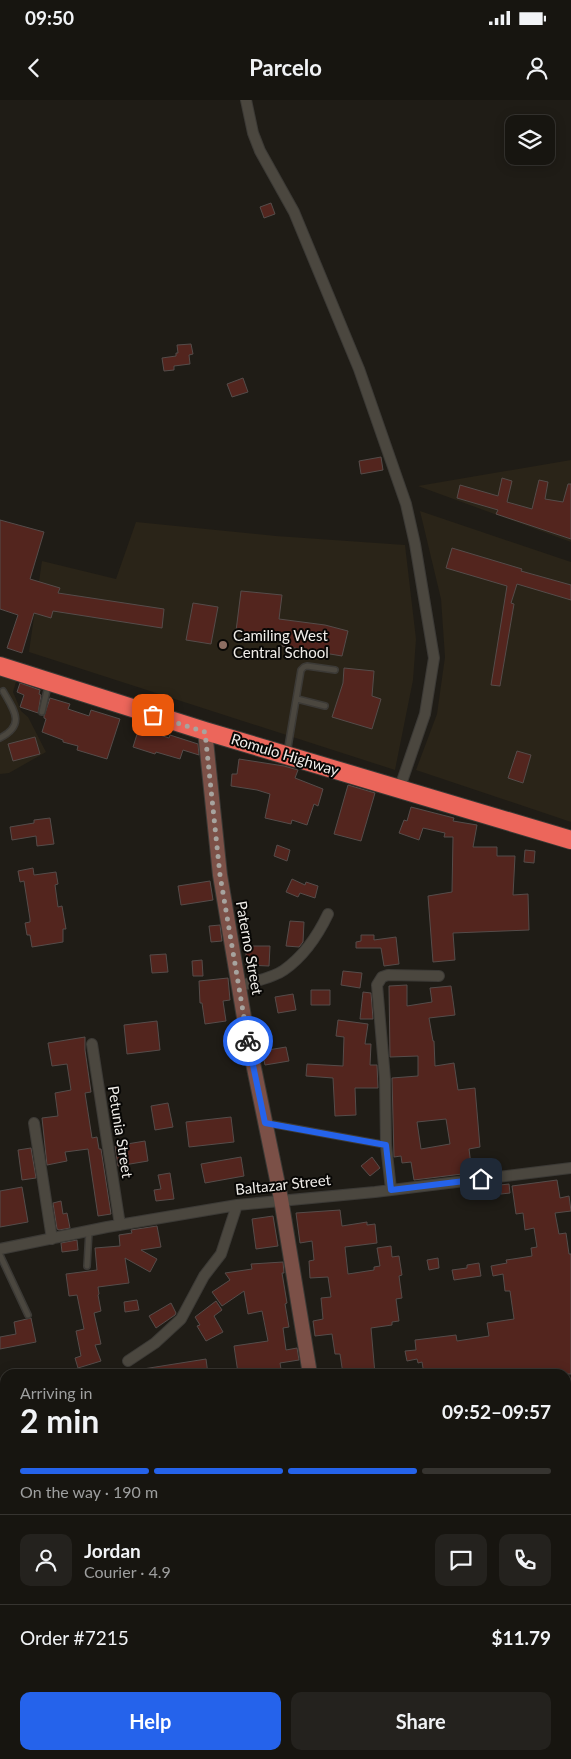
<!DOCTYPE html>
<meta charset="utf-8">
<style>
body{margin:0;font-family:Lato,sans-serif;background:#24221e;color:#f1f3f6;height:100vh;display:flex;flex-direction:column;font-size:19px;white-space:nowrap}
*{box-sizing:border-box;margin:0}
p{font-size:16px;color:#9e9f9f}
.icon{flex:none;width:28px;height:28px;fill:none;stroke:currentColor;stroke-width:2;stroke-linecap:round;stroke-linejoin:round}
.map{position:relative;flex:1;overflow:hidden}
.side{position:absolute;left:0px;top:1269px;width:571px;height:391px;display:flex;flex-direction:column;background:#171510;border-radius:15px 15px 0 0;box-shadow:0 2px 12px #0003,0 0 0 1px #363430}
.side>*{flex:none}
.controls{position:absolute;left:505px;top:15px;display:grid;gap:10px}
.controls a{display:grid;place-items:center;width:50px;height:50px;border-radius:10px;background:#171510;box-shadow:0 2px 12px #0003,0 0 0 1px #363430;font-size:25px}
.pin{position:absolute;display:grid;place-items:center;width:42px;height:42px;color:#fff;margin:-21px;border-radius:10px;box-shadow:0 2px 8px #0006}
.courier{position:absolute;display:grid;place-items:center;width:50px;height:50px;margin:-25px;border:4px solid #2563eb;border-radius:50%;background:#fff;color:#222;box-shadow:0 1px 6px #0007}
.overview em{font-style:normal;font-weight:700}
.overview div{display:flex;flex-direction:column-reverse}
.overview{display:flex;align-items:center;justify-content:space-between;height:85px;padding:0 20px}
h1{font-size:32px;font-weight:700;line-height:38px}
.bar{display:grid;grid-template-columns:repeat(4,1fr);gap:8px 5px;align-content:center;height:60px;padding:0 20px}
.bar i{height:6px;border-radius:4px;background:#363430}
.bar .active{background:#2563eb}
.bar p{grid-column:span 4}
.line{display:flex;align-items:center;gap:12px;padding:0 20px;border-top:1px solid #363430}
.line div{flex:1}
.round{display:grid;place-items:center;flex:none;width:52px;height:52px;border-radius:10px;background:#24221e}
.primary-button{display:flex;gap:10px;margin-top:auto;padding:10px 20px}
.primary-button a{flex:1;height:58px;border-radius:10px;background:#2563eb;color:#fff;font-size:20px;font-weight:700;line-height:58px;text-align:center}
.primary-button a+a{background:#24221e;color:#f1f3f6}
.status{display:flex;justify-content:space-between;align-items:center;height:35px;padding:0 25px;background:#171510;direction:ltr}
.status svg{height:14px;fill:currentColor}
header{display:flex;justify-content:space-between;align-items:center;height:65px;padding:0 20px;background:#171510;font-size:22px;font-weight:700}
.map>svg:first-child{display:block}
.built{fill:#2a2418}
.building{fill:#53251e;stroke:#554c4a;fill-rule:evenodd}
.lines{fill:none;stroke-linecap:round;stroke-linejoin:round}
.lane-casing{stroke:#3c3a36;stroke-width:8}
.street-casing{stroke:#3c3a36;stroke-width:12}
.secondary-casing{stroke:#3c3a36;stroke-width:16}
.highway-casing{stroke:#3c3a36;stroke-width:20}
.lane{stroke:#4b473f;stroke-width:5}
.street{stroke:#4b473f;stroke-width:10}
.secondary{stroke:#7b5047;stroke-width:14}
.highway{stroke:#ec665b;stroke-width:18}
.done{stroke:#a7a49f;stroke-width:5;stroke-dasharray:0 9}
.route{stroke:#2563eb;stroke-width:6}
.education-dot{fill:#8d6e63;stroke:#080705;stroke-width:2}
.labels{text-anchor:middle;stroke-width:4;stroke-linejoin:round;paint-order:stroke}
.poi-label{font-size:15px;fill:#f0ede9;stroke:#080705;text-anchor:start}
.street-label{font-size:15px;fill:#f0ede9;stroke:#080705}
</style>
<div class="status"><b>09:50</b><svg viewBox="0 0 49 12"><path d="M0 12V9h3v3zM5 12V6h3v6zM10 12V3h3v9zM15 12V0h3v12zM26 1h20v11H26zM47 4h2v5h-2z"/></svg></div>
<header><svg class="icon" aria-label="back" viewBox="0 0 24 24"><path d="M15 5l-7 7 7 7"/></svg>Parcelo<svg class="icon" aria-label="person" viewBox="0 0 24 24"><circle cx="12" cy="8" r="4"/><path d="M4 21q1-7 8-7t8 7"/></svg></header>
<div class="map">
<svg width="571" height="1659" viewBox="0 0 571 1659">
<rect width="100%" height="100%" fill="#1f1c16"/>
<path class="built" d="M571 360V442L418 386Z
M420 411 571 462V722L416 670 437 614 445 557 441 499Z
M136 422 276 436 405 445 416 539 413 580 395 670 29 552 42 461 116 479Z
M0 573 17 578 13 592 21 611 28 617 46 652 9 673 0 674Z"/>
<path class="building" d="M271 103 275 114 264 118 260 107Z
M191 244 193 254 189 255 190 264 174 266V270L164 271 162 258 176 256V253H178L177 245Z
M243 278 248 292 232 297 227 284Z
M381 357 383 370 361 374 359 361Z
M502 378 512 381 507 402 532 409 539 380 548 382 545 399 563 402 568 384H571V439L496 414 498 410 457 398 460 385 498 396Z
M0 420 44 432 30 479 60 488 58 493 164 509 162 528 53 511 51 518 34 513 22 553 7 548 18 515 0 509Z
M452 448 522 469 521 471 571 485V500L517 484 511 503 514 504 500 586 491 585 507 486 446 468Z
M241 491 282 495 279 519 325 525 348 531 342 556 282 546 283 537 236 531Z
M193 503 218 507 211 544 186 540Z
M344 568 374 571 372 596 381 599 372 629 332 617 343 583Z
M20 583 40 590 39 594 41 595 38 613 20 607 24 595 17 592Z
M50 598 70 604 68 609 89 616 91 610 120 619 107 659 77 650 78 646 63 642V640L42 632 46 619 44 618V616Z
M139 628 169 638 170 635 198 644 199 655 183 650 180 659 156 652 155 654 133 647Z
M35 637 40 654 13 661 8 644Z
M517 651 531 655 523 683 508 678Z
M239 659 284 666 298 670 295 678 323 689 318 706 314 704 307 725 292 720 291 724 265 718 270 694 257 690 231 686 232 674H237Z
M348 685 375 693 361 741 334 734Z
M411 707 454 718 453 721 477 725 473 747H497V756H515L513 795 528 794 529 830 453 833 455 860 433 862 428 796 452 792 453 737H444L445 733 423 728 419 740 399 733 404 720 407 721Z
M50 718 54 744 37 746 36 736 12 740 10 727 34 723V720Z
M277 745 290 750 287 761 274 756Z
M525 750 535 751 534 763 524 762Z
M33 768 34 775 56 772 58 784 55 785 58 807 62 806 66 829H63V842L32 847 30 835H27L25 823 30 822V819L24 781 20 782 18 771Z
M292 779 305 785 306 782 318 786 315 798 300 793 298 797 286 792Z
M210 781 213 800 181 805 178 786Z
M290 821 304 822 303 842 299 847 286 846Z
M220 825 222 841 211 842 209 826Z
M361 835H374V840L396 837 399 864 384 866 381 848H356V842L361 841Z
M246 846H270L269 866 246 865Z
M166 854 168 872 152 873 150 855Z
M202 860 203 876H193L192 861Z
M343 871 362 873 360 888 341 885Z
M228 878 230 900 223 901 226 921 205 924 202 903H200L199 881Z
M407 885V906L432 902 430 888 451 886 455 915 429 918 433 941H434L435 966 454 963 458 990 475 988 480 1047 469 1049 471 1065H469L470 1073 414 1080 411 1062 402 1063 401 1056 394 1057 392 978 418 976V956L390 957 389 886ZM446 1019 450 1044 421 1049 417 1022Z
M311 890H330V905H311Z
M363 892 371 893 373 919H360Z
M293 894 296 910 278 913 275 897Z
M338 920 368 924 365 944H371L370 965H377L378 988H355L356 1015 335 1016 333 978 306 976 307 964 343 966 344 937 336 936Z
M157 921 160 950 127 954 124 925Z
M85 937V950L91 992 85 993 92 1038 97 1037 99 1049H101L111 1114 98 1116 88 1049 65 1052 67 1061 47 1065 42 1018 58 1016 55 993 71 990 67 964 52 966 48 943Z
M286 947 289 961 265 965 262 951Z
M168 1003 173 1027 155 1030 151 1006Z
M231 1017 234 1042 189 1047 186 1022Z
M145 1041 148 1061 118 1066 115 1046Z
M31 1048 36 1078 22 1080 18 1050Z
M241 1057 244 1076 205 1083 201 1064Z
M372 1057 380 1068 370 1076 361 1066Z
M170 1073 174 1099 156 1101 154 1090 161 1089 158 1075Z
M557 1080 560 1098 569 1096 571 1111 555 1113 559 1134 566 1133 569 1154H571V1274H424L422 1262 418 1263 417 1259 407 1261 405 1251 416 1250 415 1240 456 1235 457 1241 489 1236 487 1223 514 1219 510 1191H505L503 1174 493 1176 491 1166 507 1163 506 1160 513 1159 532 1156 531 1148 537 1147 534 1128 525 1130 523 1113 516 1114 512 1086Z
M509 1084 510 1093 501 1094 500 1085Z
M22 1087 28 1122 0 1127V1091Z
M61 1101 63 1114 67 1113 70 1128 59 1130 57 1129 53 1103Z
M340 1110 342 1126 367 1122V1125L375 1124 377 1143 345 1147 348 1174 374 1170V1167L380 1166 377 1148 391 1146 392 1157 399 1156 402 1175 399 1176 402 1198 396 1199 399 1221 392 1222V1225L371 1228 375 1274H343L340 1254H335L332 1234 315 1236 313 1221 323 1219 321 1198 331 1197 328 1177 310 1178 309 1161 314 1160 312 1141 300 1143 296 1113Z
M273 1116 278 1146 256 1149 252 1119Z
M157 1126 161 1147 141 1150 157 1159 150 1172 125 1158 129 1183 98 1187 99 1194 98 1195 101 1211 94 1213 101 1244 95 1245 101 1261 78 1268 75 1258 81 1256 76 1231 84 1229 77 1195 69 1196 66 1174 97 1170 95 1148 120 1146 119 1135 132 1133 131 1130Z
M77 1140 78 1150 62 1152 61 1143Z
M438 1158 439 1168 429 1170 427 1160Z
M283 1162 284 1173H282L287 1203 285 1204 289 1227 283 1228 286 1250 297 1248 299 1260 280 1263 281 1269 238 1273 234 1246 268 1241 262 1211 248 1214 244 1191 222 1206 212 1192 230 1180 225 1173 252 1169 251 1164Z
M479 1163 481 1176 454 1180 452 1170 467 1168V1165Z
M137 1200 139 1210 125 1212 124 1202Z
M216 1201 222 1210 214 1216 223 1232 206 1241 197 1226 200 1225 195 1217Z
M171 1203 176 1213 175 1215 156 1228 149 1216Z
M31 1218 36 1242 0 1249V1237L16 1234 14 1222Z
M206 1259 208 1274H144L143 1269Z"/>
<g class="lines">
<g class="lane-casing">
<path id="lane" d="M297 599 325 606
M42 612 48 586
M0 638C26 625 14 610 3 591
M287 653 301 570 304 567 307 566 335 570
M266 1023 386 1045
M0 1155 28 1215
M87 1166 89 1131"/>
</g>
<g class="street-casing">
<path id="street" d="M246 0 253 33 260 51 294 112 359 269 406 404 415 444 434 558 425 614 399 690
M239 886C252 882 273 878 284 870 304 856 318 835 328 814
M92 944 120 1125
M34 1023 52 1139
M391 1089 386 1045 385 979 377 885 382 877 388 875 439 876
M0 1149 107 1127 237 1105 375 1092 571 1068
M128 1261 155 1243 181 1219 204 1176 221 1154 237 1105
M566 1553 571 1552
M118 1655 119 1659
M132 1659 148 1655"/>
</g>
<g class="secondary-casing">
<path id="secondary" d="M205 631 220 775 246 929 281 1099 310 1274
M566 1295 571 1294
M0 1403 5 1402
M386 1655 387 1659"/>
</g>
<g class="highway-casing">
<path id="highway" d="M0 566 205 631 571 740"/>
</g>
<use href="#lane" class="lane"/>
<use href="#street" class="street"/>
<use href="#secondary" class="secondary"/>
<use href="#highway" class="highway"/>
</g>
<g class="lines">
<path class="done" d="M153 615 205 632 220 775 248 941"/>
<path class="route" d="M248 941 265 1023 386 1045 391 1090 481 1079"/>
</g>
<circle class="education-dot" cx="223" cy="545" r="5"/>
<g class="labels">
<g class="poi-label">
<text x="233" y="541">Camiling West<tspan x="233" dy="17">Central School</tspan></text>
</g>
<g class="street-label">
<text transform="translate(285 655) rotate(17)" y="5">Romulo Highway</text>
<text transform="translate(249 848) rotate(80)" y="5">Paterno Street</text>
<text transform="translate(120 1032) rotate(81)" y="5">Petunia Street</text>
<text transform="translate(283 1085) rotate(-6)" y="5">Baltazar Street</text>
</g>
</g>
</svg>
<div class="controls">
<a><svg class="icon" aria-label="layers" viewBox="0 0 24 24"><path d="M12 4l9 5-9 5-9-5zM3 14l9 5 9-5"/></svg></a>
</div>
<div class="pin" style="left:153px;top:615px;background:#ea580c"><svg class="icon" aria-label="bag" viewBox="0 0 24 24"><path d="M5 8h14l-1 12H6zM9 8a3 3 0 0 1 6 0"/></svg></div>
<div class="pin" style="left:481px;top:1079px;background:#1f2937"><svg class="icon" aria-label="home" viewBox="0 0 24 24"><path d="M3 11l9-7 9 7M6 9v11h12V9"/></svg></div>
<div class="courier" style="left:248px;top:941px"><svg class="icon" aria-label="bike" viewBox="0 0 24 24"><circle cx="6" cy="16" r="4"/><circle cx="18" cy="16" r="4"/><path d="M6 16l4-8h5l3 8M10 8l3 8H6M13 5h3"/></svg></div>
<section class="side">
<div class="overview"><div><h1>2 min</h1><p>Arriving in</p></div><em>09:52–09:57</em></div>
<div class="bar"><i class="active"></i><i class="active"></i><i class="active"></i><i></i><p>On the way · 190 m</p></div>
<div class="line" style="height:90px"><a class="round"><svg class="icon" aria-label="person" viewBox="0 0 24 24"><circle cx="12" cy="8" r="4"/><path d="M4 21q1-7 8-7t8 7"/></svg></a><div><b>Jordan</b><p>Courier · 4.9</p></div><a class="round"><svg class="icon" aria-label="chat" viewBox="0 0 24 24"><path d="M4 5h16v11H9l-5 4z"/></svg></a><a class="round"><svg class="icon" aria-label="phone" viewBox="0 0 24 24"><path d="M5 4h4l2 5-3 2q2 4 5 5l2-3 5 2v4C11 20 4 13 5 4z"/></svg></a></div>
<div class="line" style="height:65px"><div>Order #7215</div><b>$11.79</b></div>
<div class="primary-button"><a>Help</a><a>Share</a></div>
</section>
</div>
